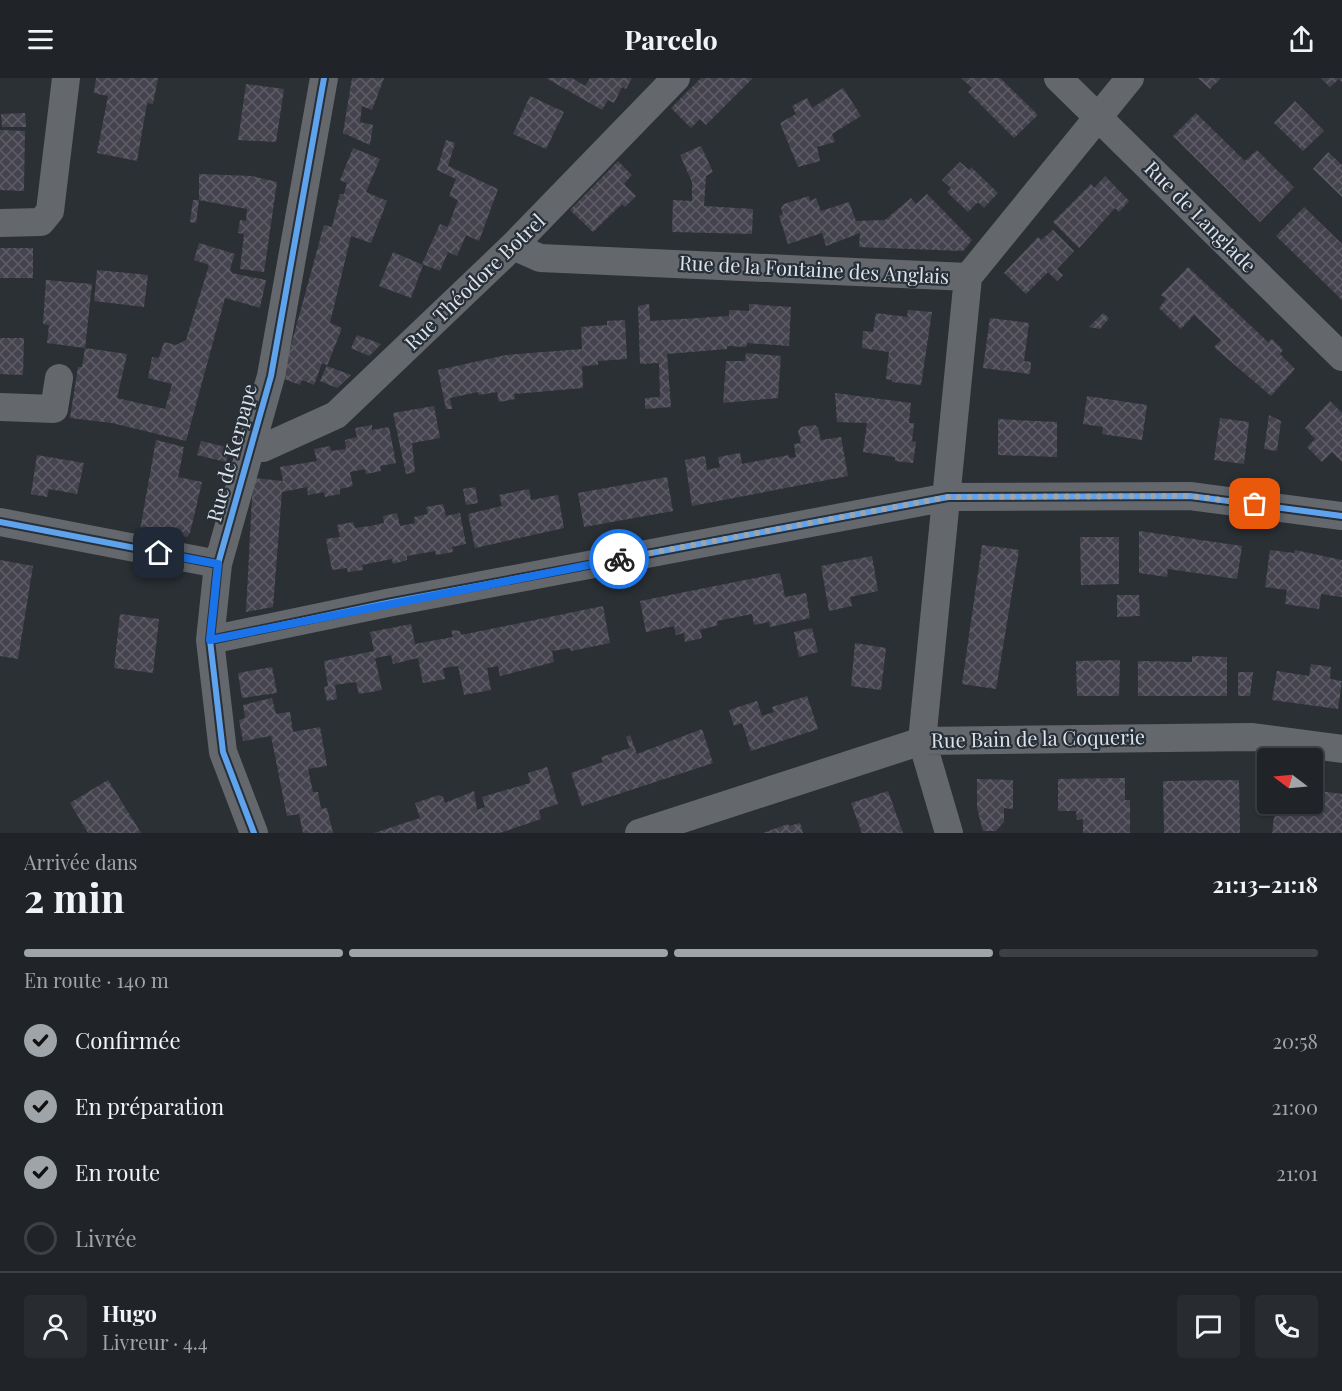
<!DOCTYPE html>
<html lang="fr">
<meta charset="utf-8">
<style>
body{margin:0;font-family:"Playfair Display",serif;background:#282c30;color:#f1f3f6;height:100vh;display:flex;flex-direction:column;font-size:22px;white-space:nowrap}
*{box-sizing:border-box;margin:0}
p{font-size:20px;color:#a2a4a8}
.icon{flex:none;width:33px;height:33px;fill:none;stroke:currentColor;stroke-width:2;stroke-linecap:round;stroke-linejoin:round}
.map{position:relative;height:755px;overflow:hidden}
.drawer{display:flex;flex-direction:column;background:#202428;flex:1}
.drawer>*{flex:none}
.needle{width:39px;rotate:286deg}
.fabs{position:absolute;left:1257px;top:670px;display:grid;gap:12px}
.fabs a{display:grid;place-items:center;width:66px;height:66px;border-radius:6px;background:#202428;box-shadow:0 2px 4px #0004,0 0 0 2px #3d4145;font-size:30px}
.pin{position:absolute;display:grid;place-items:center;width:51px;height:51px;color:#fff;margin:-26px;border-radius:12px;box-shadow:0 3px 9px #0006}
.courier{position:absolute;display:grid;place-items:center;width:60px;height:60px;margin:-30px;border:4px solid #1a73e8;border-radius:50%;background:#fff;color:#222;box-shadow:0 2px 8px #0007}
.summary em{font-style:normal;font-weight:700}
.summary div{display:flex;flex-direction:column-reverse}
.summary{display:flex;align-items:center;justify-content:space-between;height:102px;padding:0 24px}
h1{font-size:39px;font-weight:700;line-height:45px}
.bar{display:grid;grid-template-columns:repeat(4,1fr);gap:9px 6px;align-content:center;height:72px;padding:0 24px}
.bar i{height:8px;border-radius:4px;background:#3d4145}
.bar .current{background:#9fa4a9}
.bar p{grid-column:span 4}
.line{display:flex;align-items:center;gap:15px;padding:0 24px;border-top:2px solid #3d4145}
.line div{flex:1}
.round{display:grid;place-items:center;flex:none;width:63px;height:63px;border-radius:6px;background:#282c30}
ol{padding:0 24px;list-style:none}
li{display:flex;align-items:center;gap:18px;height:66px}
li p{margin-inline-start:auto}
li .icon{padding:6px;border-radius:50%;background:#9fa4a9;color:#111;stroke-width:4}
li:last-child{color:#a2a4a8}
li i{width:33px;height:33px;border:3px solid #3d4145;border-radius:50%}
header{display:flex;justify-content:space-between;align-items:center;height:78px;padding:0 24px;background:#202428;font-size:27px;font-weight:700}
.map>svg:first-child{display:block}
.building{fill:url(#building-cross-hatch)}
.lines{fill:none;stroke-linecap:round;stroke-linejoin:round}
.minor{stroke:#64686c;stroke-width:28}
.cycleway-casing{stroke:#272f39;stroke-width:10}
.cycleway{stroke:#60a3ed;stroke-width:6}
.done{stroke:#9fa4a9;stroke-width:6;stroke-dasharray:0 10.8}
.route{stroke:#1a73e8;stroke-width:8}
.labels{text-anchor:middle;stroke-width:4.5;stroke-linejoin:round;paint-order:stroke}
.street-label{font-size:20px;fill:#dde2e8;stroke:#272f39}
</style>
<header><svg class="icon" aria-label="menu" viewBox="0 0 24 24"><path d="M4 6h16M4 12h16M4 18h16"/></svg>Parcelo<svg class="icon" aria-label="share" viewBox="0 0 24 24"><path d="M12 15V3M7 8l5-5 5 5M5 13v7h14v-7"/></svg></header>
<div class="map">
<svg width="1342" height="755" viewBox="0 0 1342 755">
<defs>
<pattern id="building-cross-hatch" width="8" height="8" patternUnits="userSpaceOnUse" patternTransform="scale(1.5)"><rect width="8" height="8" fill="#45434e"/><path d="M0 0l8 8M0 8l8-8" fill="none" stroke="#5f5e68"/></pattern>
</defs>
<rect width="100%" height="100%" fill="#2b3035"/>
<path class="building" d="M96 0H158L153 26 147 25 137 83 97 75 108 18 94 15Z
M352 0H384L372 32 362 28 360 44 373 47 370 67 343 55Z
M546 0H572L585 8 590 0H632L626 11 622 9 614 25 608 22 602 32Z
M701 0H753L706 47 700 41 691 50 671 30Z
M961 0H1000L1038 37 1014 60 968 14 972 10Z
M1198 0H1221L1210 11Z
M1321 0H1342V4L1339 1 1330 9Z
M246 6 284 11 276 64 238 62Z
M843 10 861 38 832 56 835 64 817 69 820 83 798 89 780 45 796 36 792 28 807 20 812 30Z
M530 18 564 34 546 71 513 56Z
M1295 23 1324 53 1303 73 1274 45Z
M25 35 26 49H2L1 36Z
M1196 35 1245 83 1257 72 1294 109 1260 144 1173 58Z
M0 52 25 53 24 113 0 112Z
M446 62 455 65 448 88 498 111 479 163 466 157 457 178 448 174 440 193 422 186 440 146 448 149 458 122 449 118 456 101 437 92Z
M701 68 713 94 706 98 704 128 753 131 752 156 672 154 673 122 692 123V104L680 77Z
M353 70 380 81 366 114 387 123 371 165 351 158 330 245 342 250 327 288 351 297 337 310 320 303 327 287 322 285 314 307 302 302 300 307 282 300 324 147 332 149 340 116H344L347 105 340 102Z
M1328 74 1342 87V119L1313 91Z
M618 83 632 97 624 106 636 118 625 129 622 126 593 154 570 132Z
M960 84 969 92 971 89 998 115 984 130 978 124 968 134 947 114 951 110 942 102Z
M199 96 252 98 277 104 264 194 240 191 244 156 238 155 240 142 246 143 247 131 199 122 196 145 190 144 193 122H199Z
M1105 98 1129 123 1119 134 1115 130 1079 170 1053 144 1091 106 1094 110Z
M927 116 972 162 963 173 859 169 860 155 826 168 822 155 788 166 779 138 783 136 781 130 784 126 809 118 810 123 816 120 821 133 849 124 856 143 885 142 911 120 916 126Z
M1304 129 1342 166V222L1276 158Z
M1053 152 1074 173 1057 191 1063 197 1057 203 1048 194 1026 216 1004 195 1038 159 1041 162Z
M199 165 235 176 230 191 232 195 266 202 260 230 225 220 186 363 112 345 70 340 78 289H82L85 270 127 276 117 320 165 331 172 306 148 300 152 279 159 280 164 264 176 267 186 262 209 187 194 182Z
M0 170H33V200H0Z
M393 174 423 187 411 220 379 208Z
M1188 189 1268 264 1272 261 1283 272 1280 276 1295 291 1271 318 1214 269 1221 262 1194 237 1181 251 1159 230 1166 221 1161 217Z
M97 192 148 197 144 229 94 223Z
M46 202 92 206 85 270 47 265 49 247 43 246Z
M649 226 650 243 729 238V232L749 233V226L791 229 789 268 747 265 746 269 727 268V271L667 276 671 329 645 331V320L660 319 659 285 640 286 638 228Z
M908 232 932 234 921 307 892 304V302L886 301 889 274 862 270 863 253 873 254 876 235 907 239Z
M1103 235 1109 240 1100 251 1089 249Z
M990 240 1029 245 1024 283 1031 284 1030 296 983 290Z
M625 242 627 281 598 283V287L582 288 583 310 514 316 515 321 499 324 497 314 479 317 478 314 450 320 452 331H446L438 292 506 277 582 271 581 249 607 247V243Z
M357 257 381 266 369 278 351 270Z
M0 260H24L23 297 0 296Z
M746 275 781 278 778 320 723 325 726 283H745Z
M835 315 911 325 909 345H914L912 363 916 364 913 385 895 383V379L863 374 867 345 837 344Z
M1087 318 1147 327 1142 362 1102 356 1103 349 1083 346Z
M1330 323 1342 335V384L1332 374 1322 384 1307 369 1315 361 1305 350Z
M434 328 440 360 412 365 415 394 406 396 393 335Z
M1269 337 1281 343 1277 373 1264 371Z
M1220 340 1249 344 1244 386 1214 382Z
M998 341 1057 344V379L998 377Z
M372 347V352L389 349 396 385 380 388 381 393 366 396 365 391 350 394 353 408 340 411V416L325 419 324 414 308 417 307 409 282 414 273 529 246 534 253 400 283 403 280 389 317 383 314 371 330 368 331 373 346 371 345 362 357 359 355 350Z
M815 347 818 350 821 362 841 359 848 398 692 428 685 382 705 378 707 392 720 389 718 379 740 375 742 386 789 377V380L796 379 794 366 801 365 798 353 801 349Z
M156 362 184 369 178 399 202 404 190 455 187 459 140 452Z
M201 363 230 370 226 384 197 377Z
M37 377 84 385 77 416 49 411 47 419 31 416Z
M667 399 673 433 584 449 578 415Z
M475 409 478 425 466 427 463 411Z
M529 411 531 422 558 417 564 450 475 470 468 436 502 428 499 417Z
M443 426 446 438 460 435 466 466 452 469 453 474 436 477 435 473 407 478V482L393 486 392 481 362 487 363 492 348 494 347 490 332 492 326 461 340 459 337 447 353 444 355 450 370 448 384 445 383 438 397 435 400 448 415 445 414 439 428 436 426 429Z
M1139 453 1242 468 1237 501 1168 491 1167 499 1139 495Z
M1080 459H1119V506L1081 507Z
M982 467 1019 472 996 611 962 606Z
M1270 472 1294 475 1295 472 1342 482V519L1321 516 1319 531 1285 526 1287 512 1265 509Z
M872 478 878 513 850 519 852 528 829 533 821 488Z
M0 482 33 488 18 581 0 578Z
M780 495 785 519 806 515 810 540 770 549 769 544 754 547 752 536 717 543 718 547 700 552 702 560 685 564 684 555 676 557 674 548 646 554 640 523Z
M1117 517H1139L1140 538 1117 539Z
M603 528 610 565 571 573 570 570 552 573 554 584 500 598 498 588 487 590 491 612 464 617 458 588 443 590 445 601 423 605 418 580 393 586 391 577 375 580 382 612 359 616 356 604 335 607 337 621 327 623 324 609 328 608 324 583 374 573 370 554 411 546 415 566 453 559 451 552 460 553 461 557Z
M120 536 159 541 153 595 114 590Z
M812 550 818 574 799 579 794 554Z
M855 565 886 570 881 612 851 608Z
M1192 578 1227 579V618H1138V583L1192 584Z
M1120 582 1119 618H1077L1076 583Z
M1311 586 1331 589 1330 601 1342 603 1338 631 1272 622 1277 593 1309 598Z
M272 589 277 615 242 620 238 595Z
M1238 594H1253L1250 618H1238Z
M807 618 818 651 751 673 742 645 734 648 729 632 757 623 762 638 774 634 772 629Z
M272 620 276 636 290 634 293 654 320 649 327 688 308 691 313 714H318L321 731 327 730 333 755H303L299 736 287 738 271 658 243 663 239 642 245 640 243 627Z
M702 651 713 685 582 728 571 695 603 684 601 679 630 670 626 659 630 657 637 676Z
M547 689 558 726 539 732 541 741 500 755H374L420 740 415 725 439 717 443 719 445 725 474 713 477 732 485 729 482 719 530 705 528 695Z
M1125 700V722H1130V755H1083V741L1077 742 1076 733H1058V701Z
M977 701 1013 702V731L1004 730V744L996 753H983L977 730Z
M108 702 133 742 141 755H88L70 725Z
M1239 702 1240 755H1164L1163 703Z
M1312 712 1342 716V755H1272L1276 726H1312Z
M888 713 903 755H862L851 725Z
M800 745 803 755H763L788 746 789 748Z"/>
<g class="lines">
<path class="minor" d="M1058 0 1342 279
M0 145 41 144 50 133 66 0
M513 168 540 180 968 199 1130 0
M0 329 54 331 59 300
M249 369 263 370 336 337 513 168 676 0
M0 444 218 486
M210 562 387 525 948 419 1190 418 1342 438
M254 755 223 674 210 562 218 486 271 298 324 0
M639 755 922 663 1253 659 1342 671
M949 755 922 663 968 199"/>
<g class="cycleway-casing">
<path id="cycleway" d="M0 444 218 486
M210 562 387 525 948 419 1190 418 1342 438
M254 755 223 674 210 562 218 486 271 298 324 0"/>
</g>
<use href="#cycleway" class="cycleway"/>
</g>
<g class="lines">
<path class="done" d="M619 481 948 419 1190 418 1255 426"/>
<path class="route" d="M159 475 218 486 210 562 619 481"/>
</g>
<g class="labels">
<g class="street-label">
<text transform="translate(1200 139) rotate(45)" y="7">Rue de Langlade</text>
<text transform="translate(814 192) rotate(3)" y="7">Rue de la Fontaine des Anglais</text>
<text transform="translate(475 204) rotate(-44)" y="7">Rue Théodore Botrel</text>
<text transform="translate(232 375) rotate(-75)" y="7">Rue de Kerpape</text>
<text transform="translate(1038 661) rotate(-1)" y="7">Rue Bain de la Coquerie</text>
</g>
</g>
</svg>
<div class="fabs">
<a><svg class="needle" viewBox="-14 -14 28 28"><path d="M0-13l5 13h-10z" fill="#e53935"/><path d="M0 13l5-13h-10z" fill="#a2a4a8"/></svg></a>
</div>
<div class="pin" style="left:1255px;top:426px;background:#ea580c"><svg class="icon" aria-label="bag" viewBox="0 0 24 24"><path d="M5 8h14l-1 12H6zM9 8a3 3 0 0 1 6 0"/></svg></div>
<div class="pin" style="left:159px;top:475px;background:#1f2937"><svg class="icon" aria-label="home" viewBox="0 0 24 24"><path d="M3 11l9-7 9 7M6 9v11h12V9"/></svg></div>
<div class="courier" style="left:619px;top:481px"><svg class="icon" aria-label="bike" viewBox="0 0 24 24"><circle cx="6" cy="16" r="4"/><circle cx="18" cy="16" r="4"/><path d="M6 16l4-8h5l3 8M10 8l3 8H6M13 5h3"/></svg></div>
</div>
<section class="drawer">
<div class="summary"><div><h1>2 min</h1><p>Arrivée dans</p></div><em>21:13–21:18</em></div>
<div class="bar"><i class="current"></i><i class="current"></i><i class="current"></i><i></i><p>En route · 140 m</p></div>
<ol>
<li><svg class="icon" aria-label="check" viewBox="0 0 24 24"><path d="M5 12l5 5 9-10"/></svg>Confirmée<p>20:58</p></li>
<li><svg class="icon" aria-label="check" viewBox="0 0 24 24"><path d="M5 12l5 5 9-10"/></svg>En préparation<p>21:00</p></li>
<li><svg class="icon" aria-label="check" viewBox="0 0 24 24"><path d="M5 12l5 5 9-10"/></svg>En route<p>21:01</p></li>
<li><i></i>Livrée</li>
</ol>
<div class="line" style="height:108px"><a class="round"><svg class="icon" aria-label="person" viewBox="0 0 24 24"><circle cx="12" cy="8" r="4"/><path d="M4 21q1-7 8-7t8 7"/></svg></a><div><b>Hugo</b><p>Livreur · 4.4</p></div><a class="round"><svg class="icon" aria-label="chat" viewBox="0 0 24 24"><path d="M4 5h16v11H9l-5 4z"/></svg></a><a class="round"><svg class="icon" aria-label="phone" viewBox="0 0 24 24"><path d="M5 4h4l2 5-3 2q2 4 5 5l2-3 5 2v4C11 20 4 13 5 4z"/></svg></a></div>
</section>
